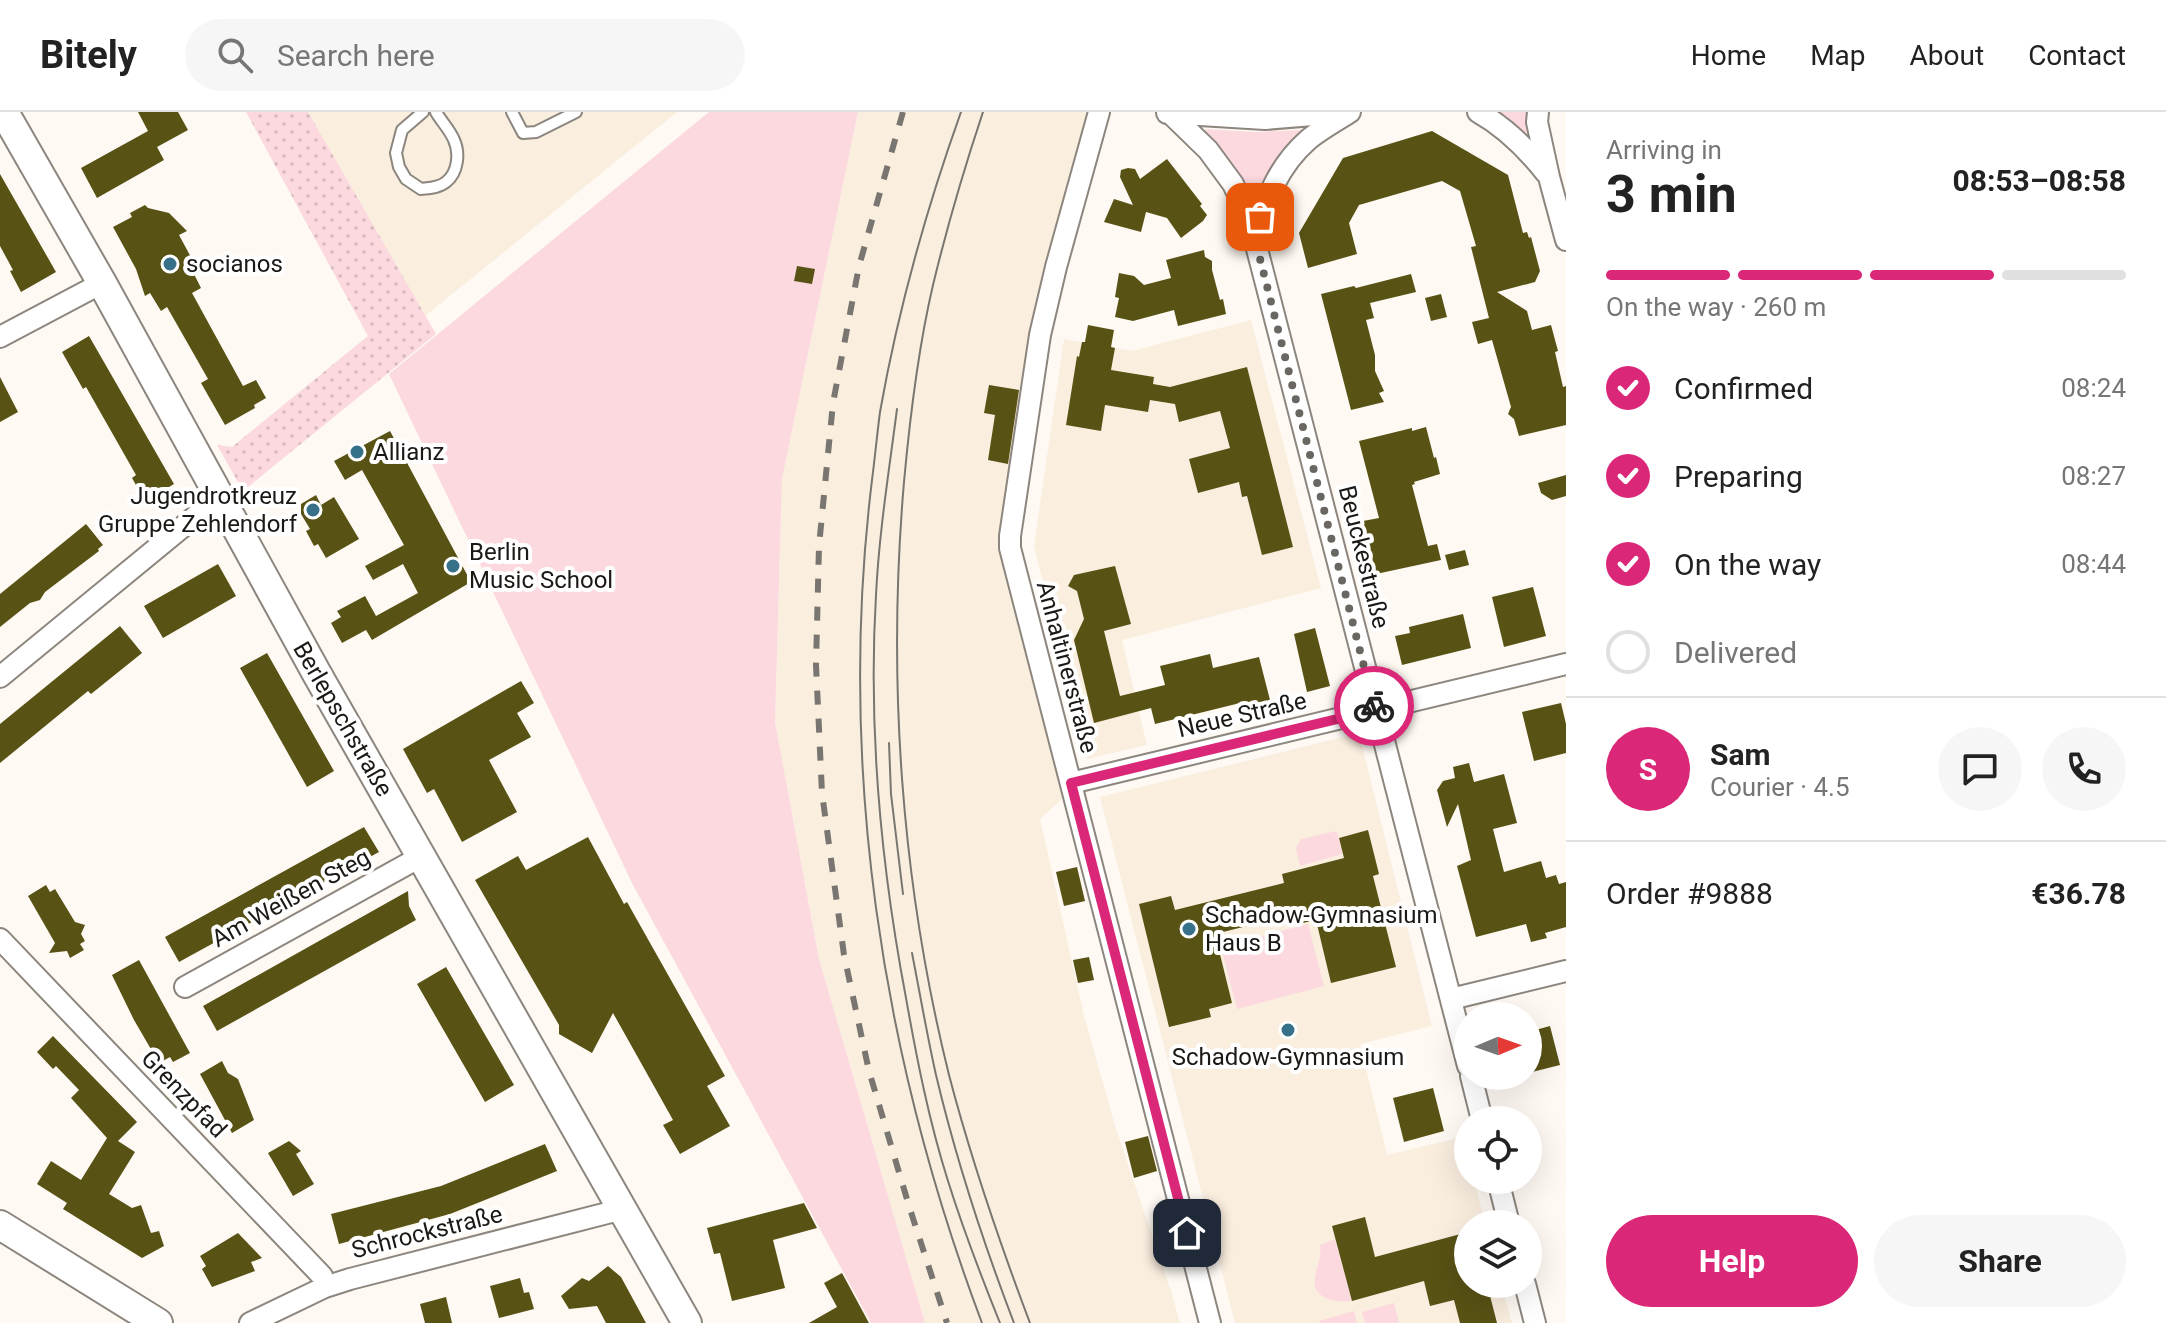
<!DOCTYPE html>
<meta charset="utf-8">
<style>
body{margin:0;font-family:Roboto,sans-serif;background:#f6f6f6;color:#222;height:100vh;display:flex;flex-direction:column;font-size:30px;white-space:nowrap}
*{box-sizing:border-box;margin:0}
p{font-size:26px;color:#767676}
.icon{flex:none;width:44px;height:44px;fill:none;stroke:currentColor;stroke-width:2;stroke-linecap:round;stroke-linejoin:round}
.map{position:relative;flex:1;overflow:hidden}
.panel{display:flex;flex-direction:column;background:#fff;width:600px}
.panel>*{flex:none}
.needle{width:52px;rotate:88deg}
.buttons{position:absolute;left:1454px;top:890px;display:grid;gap:16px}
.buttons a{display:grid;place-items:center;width:88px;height:88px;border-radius:50%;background:#fff;box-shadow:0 8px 32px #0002;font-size:40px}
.pin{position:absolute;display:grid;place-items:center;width:68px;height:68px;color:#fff;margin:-34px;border-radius:16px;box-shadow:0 4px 12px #0006}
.courier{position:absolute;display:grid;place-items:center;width:80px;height:80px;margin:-40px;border:6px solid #db2777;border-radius:50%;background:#fff;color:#222;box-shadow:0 2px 10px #0007}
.overview em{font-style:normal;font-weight:700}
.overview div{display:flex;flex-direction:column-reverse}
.overview{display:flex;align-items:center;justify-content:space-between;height:136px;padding:0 40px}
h1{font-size:52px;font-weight:700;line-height:60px}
.bar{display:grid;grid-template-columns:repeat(4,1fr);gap:12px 8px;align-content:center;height:96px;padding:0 40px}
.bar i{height:10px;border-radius:6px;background:#e0e0e0}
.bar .current{background:#db2777}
.bar p{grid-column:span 4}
.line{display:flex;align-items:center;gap:20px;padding:0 40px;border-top:2px solid #e0e0e0}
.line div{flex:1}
.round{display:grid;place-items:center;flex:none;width:84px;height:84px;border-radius:42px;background:#f6f6f6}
ol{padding:0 40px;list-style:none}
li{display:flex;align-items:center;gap:24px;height:88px}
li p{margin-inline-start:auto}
li .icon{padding:8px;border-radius:50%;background:#db2777;color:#fff;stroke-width:4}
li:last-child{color:#767676}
li i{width:44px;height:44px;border:4px solid #e0e0e0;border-radius:50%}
.cta{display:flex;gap:16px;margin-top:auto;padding:16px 40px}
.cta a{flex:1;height:92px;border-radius:48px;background:#db2777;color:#fff;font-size:32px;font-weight:700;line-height:92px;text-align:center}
.cta a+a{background:#f6f6f6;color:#222}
header{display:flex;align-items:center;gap:48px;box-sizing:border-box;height:112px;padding:0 40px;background:#fff;border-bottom:2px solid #e0e0e0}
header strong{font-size:38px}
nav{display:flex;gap:44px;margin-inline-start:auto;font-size:28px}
.search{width:560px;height:72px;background:#f6f6f6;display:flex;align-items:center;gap:20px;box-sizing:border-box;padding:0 28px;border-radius:44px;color:#767676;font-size:30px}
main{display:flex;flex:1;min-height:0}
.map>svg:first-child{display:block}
.built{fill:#faeedf}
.green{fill:#fbd9de}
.park{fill:url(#park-dots)}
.building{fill:#595215}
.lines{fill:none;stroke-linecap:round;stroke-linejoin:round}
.lane-casing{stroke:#8c867e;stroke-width:14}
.street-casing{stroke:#8c867e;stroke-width:24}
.secondary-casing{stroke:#8c867e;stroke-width:32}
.lane{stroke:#fff;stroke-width:10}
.street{stroke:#fff;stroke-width:20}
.secondary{stroke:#fff;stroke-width:28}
.tram{stroke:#797671;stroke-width:2}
.rail{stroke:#797671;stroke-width:6;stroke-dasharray:14 14;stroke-linecap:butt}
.done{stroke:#6a6762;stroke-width:8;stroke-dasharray:0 14.4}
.route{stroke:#db2777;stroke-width:10}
.poi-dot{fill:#377089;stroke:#fff;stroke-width:3}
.labels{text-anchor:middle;stroke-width:8;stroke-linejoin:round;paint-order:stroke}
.poi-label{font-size:24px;fill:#1b1815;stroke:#fff;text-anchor:start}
.street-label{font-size:24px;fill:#1b1815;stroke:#fff}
</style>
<header>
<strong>Bitely</strong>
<div class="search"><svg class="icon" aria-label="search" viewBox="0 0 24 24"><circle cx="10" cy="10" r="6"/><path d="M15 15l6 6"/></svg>Search here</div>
<nav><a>Home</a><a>Map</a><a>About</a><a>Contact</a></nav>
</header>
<main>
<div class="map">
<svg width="1566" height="1211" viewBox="0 0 1566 1211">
<defs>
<pattern id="park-dots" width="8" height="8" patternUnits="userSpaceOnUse" patternTransform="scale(2)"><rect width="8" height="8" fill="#fbd9de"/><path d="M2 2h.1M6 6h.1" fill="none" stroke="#d7babe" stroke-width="1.8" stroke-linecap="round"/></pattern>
</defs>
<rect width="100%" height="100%" fill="#fef9f2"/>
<path class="built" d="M308 0H677L425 204Z
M858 0H1088L1031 223 1001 439 1064 685 1040 707 1084 904 1116 1017 1171 1179 1180 1211H925L819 847 775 610 782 367Z
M1251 208 1321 476 1122 528 1147 633 1087 647 1034 434 1064 227 1132 239Z
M1359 621 1432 914 1360 932 1387 1043 1462 1025 1468 1047V1068H1474L1485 1112H1468V1172H1501L1512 1211H1235L1100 685Z"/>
<path class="green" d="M709 0H858L782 367 775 610 819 847 925 1211H871L633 773 389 262Z
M1497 0H1526L1527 21 1524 23Z
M1206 17 1255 20 1302 18 1303 22 1256 92 1252 90C1242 63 1224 41 1204 21Z
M1337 719 1342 742 1300 754 1296 736 1301 727Z
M1308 812 1324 874 1237 897 1221 835Z
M1335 1127 1352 1189C1336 1191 1311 1187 1315 1165 1317 1153 1322 1146 1320 1133Z
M1394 1191 1399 1211H1365L1362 1200Z
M1354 1199 1357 1211H1320L1319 1209Z"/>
<path class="park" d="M246 0H308L436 222 243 379 217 333 232 335 368 224Z"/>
<path class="building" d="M138 0H178L188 18 157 35 164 48 97 86 81 56 148 19Z
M1432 19 1508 63 1523 121 1527 120 1529 126 1531 125 1540 159 1535 170 1497 180 1527 199 1532 218 1551 213 1558 239 1555 240 1563 275 1566 274V313L1519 324 1514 307 1508 302 1511 295 1492 228 1478 232 1472 210 1489 206 1471 135 1476 134 1460 79 1442 69 1359 93 1349 111 1357 142 1308 156 1299 121 1343 46Z
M1167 47 1202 92 1200 94 1207 103 1203 109 1181 126 1167 106 1146 100 1141 120 1104 110 1114 87 1133 93 1120 65 1121 58 1128 56 1135 57 1140 67Z
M0 62 56 160 21 180 10 159 13 158 0 134Z
M145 93 148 96 169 101 187 119 179 123 199 160 194 162 201 176 192 181 243 274 256 268 266 286 254 293 255 296 225 313 201 271 208 267 167 195 161 199 150 181 145 184 136 157 113 115 132 105 130 101Z
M1204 138 1205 145 1212 149V158L1220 188 1223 187 1226 202 1178 214 1174 198 1133 209 1115 205 1119 186 1115 185 1119 161 1134 164 1144 173 1171 166 1166 148Z
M797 154 815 157 812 172 794 169Z
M1411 162 1416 180 1370 191 1374 206 1366 208 1375 243V259L1384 279 1379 281 1384 290 1351 298 1321 182 1354 174 1356 176Z
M1441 182 1447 205 1431 209 1425 186Z
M1088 213 1114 218 1111 235 1115 236 1111 258 1154 265 1153 272 1170 275 1247 255 1293 435 1262 443 1247 384 1242 385 1239 370 1198 381 1189 347 1230 336 1220 299 1179 310 1175 292 1150 288 1148 300 1105 293 1101 319 1066 313 1077 244 1079 245 1082 230H1085Z
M89 224 174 372 164 378 168 385 149 396 132 366 136 363 86 275 83 277 62 240Z
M0 265 18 300 0 310Z
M989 273 1019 278 1008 352 988 348 995 303 984 301Z
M1426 315 1434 346 1436 345 1440 362 1414 370 1415 372 1412 373 1428 434 1437 432 1441 448 1376 462 1363 409 1379 406 1359 329 1412 316V319Z
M390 319 471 470 372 528 366 518 342 531 331 511 341 505 337 499 365 484 376 504 418 481 403 452 373 468 365 454 404 433 362 358 345 368 334 349Z
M1566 363V384L1552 388 1541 381 1538 371Z
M316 383 321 393 334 385 359 427 326 446 318 432 314 434 306 419 310 417 301 402V392Z
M86 412 103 433 98 437 99 439 45 480 40 488 30 491 0 515V482Z
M1465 438 1469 453 1449 458 1445 443Z
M218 452 236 484 163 526 144 494Z
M1115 454 1131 512 1104 519 1120 584 1165 573 1160 554 1210 542 1213 556 1259 545 1270 588 1241 595 1240 591 1155 612 1151 596 1094 611 1074 528 1084 507 1077 479 1068 474 1074 463Z
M1533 475 1546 524 1504 535 1492 485Z
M1463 502 1471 536 1402 553 1395 524 1410 521 1409 515Z
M120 514 142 541 91 582 88 579 0 651V612Z
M1315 516 1330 574 1307 580 1294 522Z
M267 541 334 659 307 675 240 556Z
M521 569 534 591 517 601 531 625 489 648 517 700 462 730 434 677 427 681 403 637Z
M1561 591 1566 612V641L1534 649 1522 600Z
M1469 651 1474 670 1504 662 1517 711 1493 717 1504 760 1541 749 1546 766 1556 763 1559 772 1566 770V815L1545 821 1547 826 1531 830 1526 812 1476 825 1457 754 1471 748 1458 692 1447 715 1437 678 1443 669 1455 666 1453 655Z
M364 715 379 740 179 850 165 825Z
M1368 718 1379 762 1373 764 1396 855 1331 871 1316 808 1298 812 1295 802 1215 822 1232 891 1209 897 1211 905 1169 915 1139 792 1171 784 1175 798 1284 771 1282 762 1344 746 1339 726Z
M588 725 624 792 627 790 725 964 707 974 730 1014 680 1042 663 1013 673 1008 613 901 592 941 559 922V913L475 768 518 744 526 758Z
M1077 755 1085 789 1064 794 1056 760Z
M46 773 50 780 55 777 75 810 85 813 81 822 85 829 80 832 84 838 70 846 67 839 49 841 55 831 28 784Z
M408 779 409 794 416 808 217 919 203 894Z
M1089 845 1094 868 1078 871 1073 848Z
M139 848 190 941 173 950 170 945 159 951 134 908 112 863Z
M446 855 514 973 485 990 417 872Z
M1550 914 1560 953 1528 961V920Z
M53 924 137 1010 118 1029 135 1040 109 1082 132 1096 141 1093 151 1121 159 1119 164 1134 142 1146 63 1097 67 1091 37 1072 51 1049 81 1068 107 1026 71 986 79 978 56 954 53 957 37 940Z
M222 949 228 961 238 967 254 1008 232 1021 200 962Z
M1433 976 1444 1019 1404 1030 1393 986Z
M1148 1024 1157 1059 1134 1066 1125 1030Z
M289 1029 301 1039 296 1042 314 1072 293 1084 268 1041Z
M545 1032 557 1059 450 1102 339 1132 331 1102 441 1074Z
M804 1091 817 1116 773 1128 785 1176 732 1189 720 1141 714 1142 707 1116Z
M1365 1105 1375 1145 1468 1120V1172H1487L1497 1211H1460L1454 1188 1430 1194 1424 1169 1352 1189 1332 1114Z
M238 1121 262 1146 251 1150 255 1159 212 1175 202 1157 206 1154 200 1144Z
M608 1154 621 1165 646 1211H606L597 1194 569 1197 561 1184 582 1166 589 1169Z
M842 1161 869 1211H809L837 1195 824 1171Z
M520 1166 524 1181 529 1180 534 1197 499 1206 490 1174Z
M446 1185 452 1211H425L420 1192Z"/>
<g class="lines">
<g class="lane-casing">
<path id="lane" d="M423 0 402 18 396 41 399 55 406 67 421 77C429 76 439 76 446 70 458 61 460 41 454 28 450 18 441 9 436 0
M512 0 523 21 536 20 576 0"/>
</g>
<g class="street-casing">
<path id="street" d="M1099 0 1056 155 1040 223 1010 424V436L1210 1211
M1478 0C1505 15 1527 37 1546 61
M1538 0 1537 10 1549 65 1566 128
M1167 1 1265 7 1350 0
M1172 3 1208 38 1233 72 1249 106 1468 954
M1258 127C1262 90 1280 52 1309 27 1320 18 1334 10 1347 2
M0 225 102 171
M0 565 219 385
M1071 671 1566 552
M0 827 322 1164 325 1175
M185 875 422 744
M1451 887 1566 859
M1471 964 1482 1008
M1498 1068 1509 1112
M1525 1172 1535 1211
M250 1211 325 1175 350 1167 623 1097"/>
</g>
<g class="secondary-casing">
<path id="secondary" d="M4 0 102 171 317 562 687 1211
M0 1113 158 1211"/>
</g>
<use href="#lane" class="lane"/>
<use href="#street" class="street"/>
<use href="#secondary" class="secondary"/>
<path class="tram" d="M961 0C926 98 898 198 880 300 877 323 875 345 872 368 837 653 881 943 982 1211
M983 0C964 57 947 115 933 173 918 237 910 304 904 370 887 567 901 770 949 963 971 1047 999 1129 1030 1211
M897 297C889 359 879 421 876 483 868 618 881 754 906 886 917 948 929 1009 948 1069 963 1117 981 1164 1000 1211
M889 631 891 682 903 782
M912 841C920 882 927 923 936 963 956 1047 983 1130 1014 1211"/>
<path class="rail" d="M903 0 859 154 833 291 819 434 816 553 822 681 844 843 869 959 909 1094 947 1211"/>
</g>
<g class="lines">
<path class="done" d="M1260 105 1257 135 1374 594"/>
<path class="route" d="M1187 1121 1071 671 1375 598 1374 594"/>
</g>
<g class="poi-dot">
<circle cx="170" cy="152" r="8"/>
<circle cx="357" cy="340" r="8"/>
<circle cx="313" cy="398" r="8"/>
<circle cx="453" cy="454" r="8"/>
<circle cx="1189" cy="817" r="8"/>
<circle cx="1288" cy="918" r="8"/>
</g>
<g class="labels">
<g class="poi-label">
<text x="186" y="160">socianos</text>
<text x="373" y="348">Allianz</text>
<text x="297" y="392" text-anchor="end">Jugendrotkreuz<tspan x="297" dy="28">Gruppe Zehlendorf</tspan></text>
<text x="469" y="448">Berlin<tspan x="469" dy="28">Music School</tspan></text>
<text x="1205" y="811">Schadow-Gymnasium<tspan x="1205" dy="28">Haus B</tspan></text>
<text x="1288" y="953" text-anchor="middle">Schadow-Gymnasium</text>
</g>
<g class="street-label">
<text transform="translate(1364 445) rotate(76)" y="8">Beuckestraße</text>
<text transform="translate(1067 555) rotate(75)" y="8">Anhaltinerstraße</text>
<text transform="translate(1242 603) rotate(-13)" y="8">Neue Straße</text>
<text transform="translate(343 607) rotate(60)" y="8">Berlepschstraße</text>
<text transform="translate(291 786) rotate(-29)" y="8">Am Weißen Steg</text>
<text transform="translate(184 982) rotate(46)" y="8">Grenzpfad</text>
<text transform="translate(427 1120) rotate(-14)" y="8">Schrockstraße</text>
</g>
</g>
</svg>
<div class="buttons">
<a><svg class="needle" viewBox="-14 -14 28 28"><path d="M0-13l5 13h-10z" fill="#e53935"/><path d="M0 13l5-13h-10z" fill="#767676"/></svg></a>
<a><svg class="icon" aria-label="locate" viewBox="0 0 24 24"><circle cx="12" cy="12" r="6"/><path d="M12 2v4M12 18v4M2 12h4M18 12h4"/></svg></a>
<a><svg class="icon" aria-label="layers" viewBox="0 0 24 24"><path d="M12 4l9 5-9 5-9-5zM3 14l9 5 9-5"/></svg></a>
</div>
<div class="pin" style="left:1260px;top:105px;background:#ea580c"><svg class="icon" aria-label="bag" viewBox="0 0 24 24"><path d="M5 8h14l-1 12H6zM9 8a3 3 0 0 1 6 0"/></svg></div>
<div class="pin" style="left:1187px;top:1121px;background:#1f2937"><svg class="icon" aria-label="home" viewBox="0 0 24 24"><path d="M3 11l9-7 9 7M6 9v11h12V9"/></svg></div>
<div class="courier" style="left:1374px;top:594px"><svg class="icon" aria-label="bike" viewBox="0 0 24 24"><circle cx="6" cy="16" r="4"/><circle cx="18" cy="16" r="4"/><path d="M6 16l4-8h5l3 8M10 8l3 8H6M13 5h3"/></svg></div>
</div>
<section class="panel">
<div class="overview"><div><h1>3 min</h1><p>Arriving in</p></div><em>08:53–08:58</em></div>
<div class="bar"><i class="current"></i><i class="current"></i><i class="current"></i><i></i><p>On the way · 260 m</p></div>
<ol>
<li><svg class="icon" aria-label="check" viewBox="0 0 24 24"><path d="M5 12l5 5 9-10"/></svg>Confirmed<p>08:24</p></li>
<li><svg class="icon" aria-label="check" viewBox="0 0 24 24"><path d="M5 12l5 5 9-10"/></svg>Preparing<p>08:27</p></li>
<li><svg class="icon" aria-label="check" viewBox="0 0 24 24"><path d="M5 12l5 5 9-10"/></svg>On the way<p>08:44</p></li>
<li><i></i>Delivered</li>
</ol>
<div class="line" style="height:144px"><b class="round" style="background:#db2777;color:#fff">S</b><div><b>Sam</b><p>Courier · 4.5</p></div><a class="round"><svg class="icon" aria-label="chat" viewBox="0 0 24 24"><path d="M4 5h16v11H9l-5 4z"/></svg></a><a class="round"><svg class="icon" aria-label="phone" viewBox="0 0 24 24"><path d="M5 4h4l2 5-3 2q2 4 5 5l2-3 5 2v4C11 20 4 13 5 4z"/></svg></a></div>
<div class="line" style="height:104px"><div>Order #9888</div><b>€36.78</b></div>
<div class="cta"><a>Help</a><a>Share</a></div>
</section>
</main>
